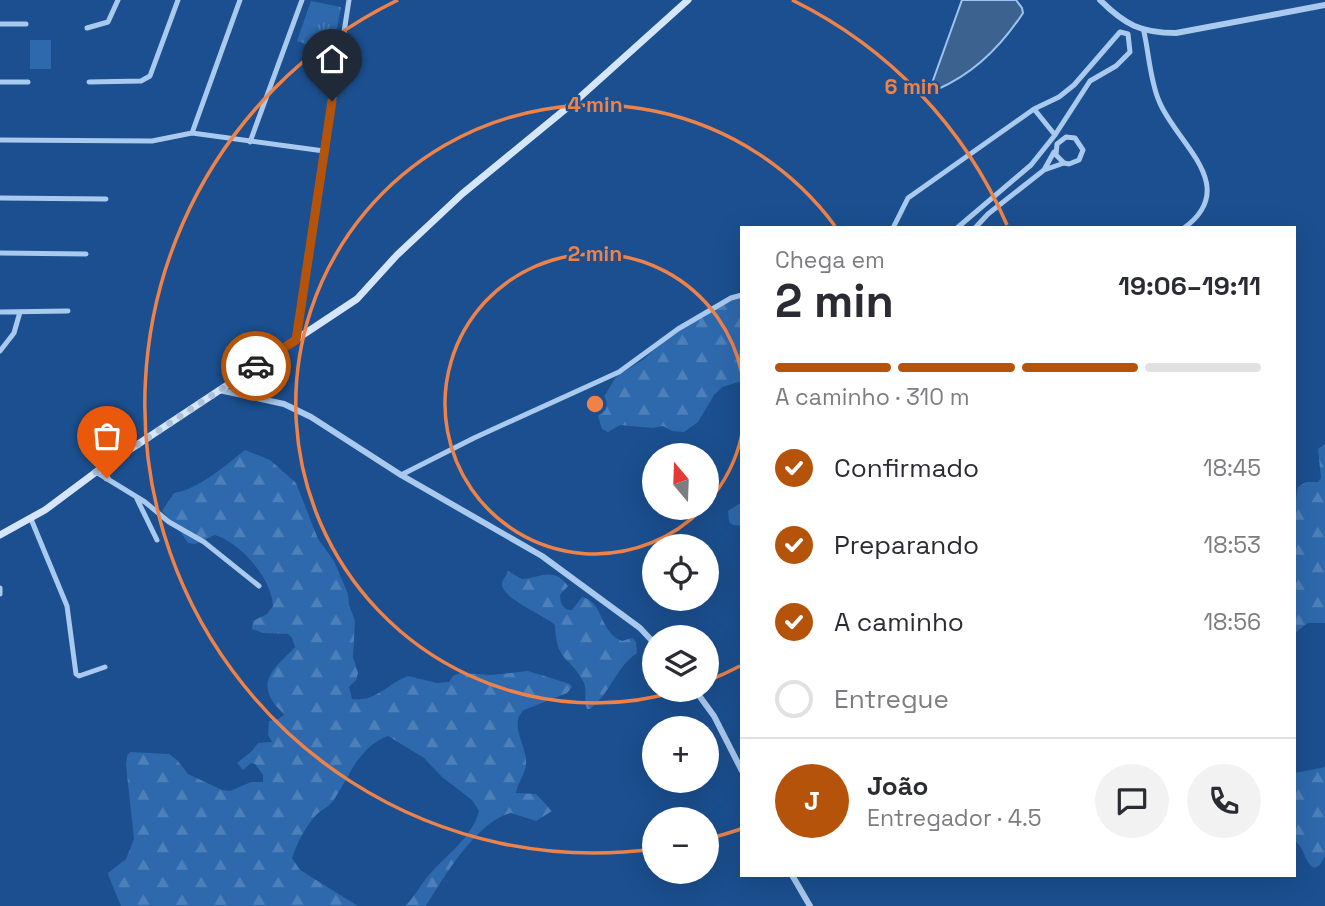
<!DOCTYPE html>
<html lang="pt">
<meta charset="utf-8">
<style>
body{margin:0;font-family:"Space Grotesk",sans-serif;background:#f2f2f3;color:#2b2b33;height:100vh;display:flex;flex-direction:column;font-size:26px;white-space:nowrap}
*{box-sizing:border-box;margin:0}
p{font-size:23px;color:#7c7c81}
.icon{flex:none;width:38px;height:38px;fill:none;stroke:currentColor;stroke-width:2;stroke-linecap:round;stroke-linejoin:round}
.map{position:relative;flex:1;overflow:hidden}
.sheet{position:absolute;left:740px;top:226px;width:556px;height:651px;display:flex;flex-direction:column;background:#fff;border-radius:0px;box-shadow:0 7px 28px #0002}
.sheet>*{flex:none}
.needle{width:46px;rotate:341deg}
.controls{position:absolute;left:642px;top:443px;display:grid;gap:14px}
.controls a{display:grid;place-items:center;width:77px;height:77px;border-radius:50%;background:#fff;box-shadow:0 7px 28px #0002;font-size:35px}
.pin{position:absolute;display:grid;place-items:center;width:60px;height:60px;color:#fff;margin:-72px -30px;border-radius:50% 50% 50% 0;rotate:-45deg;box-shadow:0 0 7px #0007}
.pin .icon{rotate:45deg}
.courier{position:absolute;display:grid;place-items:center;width:70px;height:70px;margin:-35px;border:5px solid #b45309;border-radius:50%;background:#fff;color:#222;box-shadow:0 2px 9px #0007}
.headline em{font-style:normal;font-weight:600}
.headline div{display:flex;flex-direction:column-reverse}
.headline{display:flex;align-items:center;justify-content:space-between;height:119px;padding:0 35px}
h1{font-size:46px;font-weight:600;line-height:52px}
.bar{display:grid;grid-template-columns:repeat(4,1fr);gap:10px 7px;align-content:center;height:84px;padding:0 35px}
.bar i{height:9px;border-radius:5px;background:#e1e1e2}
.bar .current{background:#b45309}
.bar p{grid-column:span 4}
.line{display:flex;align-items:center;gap:18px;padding:0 35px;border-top:2px solid #e1e1e2}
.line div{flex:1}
.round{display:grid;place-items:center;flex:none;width:74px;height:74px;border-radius:37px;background:#f2f2f3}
ol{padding:0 35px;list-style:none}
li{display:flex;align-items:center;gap:21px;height:77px}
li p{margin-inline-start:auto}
li .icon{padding:7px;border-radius:50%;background:#b45309;color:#fff;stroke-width:4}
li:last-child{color:#7c7c81}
li i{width:38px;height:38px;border:4px solid #e1e1e2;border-radius:50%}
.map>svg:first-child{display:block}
.forest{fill:url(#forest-firs)}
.park{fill:url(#park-tufts)}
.pitch{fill:#2e69ad}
.water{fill:#3c6290;stroke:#9cc4f0;stroke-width:2}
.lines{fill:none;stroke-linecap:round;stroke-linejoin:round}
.minor{stroke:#a9c9ee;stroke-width:5}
.tertiary{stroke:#a9c9ee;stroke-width:6}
.secondary{stroke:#d6e6fa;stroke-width:7}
.done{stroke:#afc1d8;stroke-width:7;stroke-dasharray:0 12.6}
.route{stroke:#b45309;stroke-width:9}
.ring{fill:none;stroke:#ee8249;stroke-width:3.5}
.centre{fill:#ee8249;stroke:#1b4f8f;stroke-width:3.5}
.ring-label{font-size:21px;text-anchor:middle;font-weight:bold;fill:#ee8249;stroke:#1b4f8f;stroke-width:5;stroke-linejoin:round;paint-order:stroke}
</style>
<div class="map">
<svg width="1325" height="906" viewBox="0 0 1325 906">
<defs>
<pattern id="forest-firs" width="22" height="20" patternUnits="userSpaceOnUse" patternTransform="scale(1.75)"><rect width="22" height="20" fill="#2e69ad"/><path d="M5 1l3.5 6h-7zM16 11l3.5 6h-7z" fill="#4d80b9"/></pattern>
<pattern id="park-tufts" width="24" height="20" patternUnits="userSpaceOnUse" patternTransform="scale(1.75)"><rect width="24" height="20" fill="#2e69ad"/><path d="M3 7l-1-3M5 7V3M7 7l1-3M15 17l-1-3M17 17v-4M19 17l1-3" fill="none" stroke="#4d80b9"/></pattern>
</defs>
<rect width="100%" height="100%" fill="#1b4f8f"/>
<path class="forest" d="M742 294V381L722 387 714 395 698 422 684 432 672 431 663 426 653 428 620 425 608 432 602 429 598 416 600 403 616 377 644 359 666 339Z
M1325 444V623H1308L1295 633V504L1298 487 1306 482H1318L1321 478 1318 449Z
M245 450 270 460 296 483 318 539 334 561 348 594 349 605 355 621 353 657 358 673 356 680 349 687 352 699C374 703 389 683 408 676L437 683 449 682 453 676 460 673 491 675 528 671 570 684 572 687 567 693 524 710C509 723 525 744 526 760 527 773 518 781 516 793L536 794 552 811 536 821 511 813C478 820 443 878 426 906H405C415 897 420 885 429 875 446 855 472 838 479 811L472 800 442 777 424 758 388 736C359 746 348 779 333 801 329 807 321 810 316 815 306 826 297 843 292 858L300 870 358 906H121L109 877 108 873 126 859 134 839 126 765 127 756 130 752 169 754 177 760 188 774 222 790 230 791 251 782H263V775L255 764 251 763 243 770 237 763 252 751 258 743 272 742 268 735 269 721 278 719 284 715C281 710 276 707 273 702 257 677 280 664 295 647L292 638 288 634 263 633 252 629 253 621 267 614 273 606C272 579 241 543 215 535L195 544 188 543 178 528 162 511 174 493C199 489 225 466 245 450Z
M742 502V526L733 525 729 522 728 511Z
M508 571 522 579C541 578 553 566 568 586L560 595C560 602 563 611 572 610L582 597C605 603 598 631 622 641L632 638 636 642 637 653C616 667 610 694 590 709H587C583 699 588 689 583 681 569 655 556 662 555 625 544 615 507 601 502 586 501 581 507 575 508 571Z
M1325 767V856L1320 865 1314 868C1304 862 1305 848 1295 841V773Z"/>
<path class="park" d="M311 1 341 7 332 54 297 41Z"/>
<path class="pitch" d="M30 40H51V69H30Z"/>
<path class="water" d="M962 0H1016L1022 8 1023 13C1002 45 973 74 938 89L931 86Z"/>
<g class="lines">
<path class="minor" d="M0 24H26
M87 28 108 22 118 0
M1144 32C1149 54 1150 80 1159 101 1175 142 1242 186 1184 228
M0 82H28
M89 82 141 81 150 76 178 0
M1034 109 1055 135
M192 133 240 0
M0 140 152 141 192 133 324 151
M250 142 302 0
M1044 170 1054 152
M0 198 106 199
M893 228 908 198 1034 109 1059 97 1074 85 1120 32 1128 34 1130 52 1116 66 1090 81 1055 135 1031 165 957 228
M975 228 988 214 1044 170 1064 163 1069 164 1079 160 1083 150 1075 138 1066 137 1057 144 1056 155 1064 163
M0 253 86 254
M0 312 68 311
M296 339 349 0
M0 351 14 333 20 312
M96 472 145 502 169 522 204 542 259 586
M401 475 474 438 619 372 678 329 731 298 742 295
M137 499 157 540
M31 519 67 606 76 674 79 676 105 667
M0 588V594"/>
<path class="tertiary" d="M1100 0C1125 25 1141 33 1176 33L1325 5
M219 390 284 404 311 417 401 475 542 556 640 628 654 643
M695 690 714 716 742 771
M792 875 810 906"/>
<path class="secondary" d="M0 535 45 510 96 472 357 299 397 255 462 194 579 98 688 0"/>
</g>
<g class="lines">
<path class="done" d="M107 478 96 472 256 366"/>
<path class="route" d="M256 366 296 340 332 101"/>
</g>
<g class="ring">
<path d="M742 434A150 150 0 0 1 707 503M703 508A150 150 0 1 1 742 374"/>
<path d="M740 666A299 299 0 0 1 707 681M682 690A299 299 0 1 1 835 226"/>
<path d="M741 829A449 449 0 0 1 707 839M654 849A449 449 0 0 1 398 0M792 0A449 449 0 0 1 1007 225"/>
</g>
<circle cx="595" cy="404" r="10" class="centre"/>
<g class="ring-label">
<text x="912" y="94">6 min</text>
<text x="595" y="112">4 min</text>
<text x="595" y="261">2 min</text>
</g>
</svg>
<div class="controls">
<a><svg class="needle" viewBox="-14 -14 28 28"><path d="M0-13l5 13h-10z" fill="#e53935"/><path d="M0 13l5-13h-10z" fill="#7c7c81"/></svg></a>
<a><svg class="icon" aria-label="locate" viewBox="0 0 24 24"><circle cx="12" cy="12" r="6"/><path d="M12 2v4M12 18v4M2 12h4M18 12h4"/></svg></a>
<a><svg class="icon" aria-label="layers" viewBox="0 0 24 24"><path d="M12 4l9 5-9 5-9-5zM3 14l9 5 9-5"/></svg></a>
<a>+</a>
<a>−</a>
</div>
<div class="pin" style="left:107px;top:478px;background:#ea580c"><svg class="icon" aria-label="bag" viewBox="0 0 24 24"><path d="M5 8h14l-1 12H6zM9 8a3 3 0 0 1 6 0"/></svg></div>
<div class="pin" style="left:332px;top:101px;background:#1f2937"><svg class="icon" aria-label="home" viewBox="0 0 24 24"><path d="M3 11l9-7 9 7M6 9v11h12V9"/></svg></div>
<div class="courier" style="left:256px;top:366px"><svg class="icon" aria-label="car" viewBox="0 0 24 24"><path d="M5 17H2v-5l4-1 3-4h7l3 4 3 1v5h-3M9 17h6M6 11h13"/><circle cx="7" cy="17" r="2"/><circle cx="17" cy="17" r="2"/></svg></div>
<section class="sheet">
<div class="headline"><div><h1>2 min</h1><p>Chega em</p></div><em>19:06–19:11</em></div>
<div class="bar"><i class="current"></i><i class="current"></i><i class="current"></i><i></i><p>A caminho · 310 m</p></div>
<ol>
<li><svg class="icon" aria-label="check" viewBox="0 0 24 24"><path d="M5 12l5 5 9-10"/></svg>Confirmado<p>18:45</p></li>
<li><svg class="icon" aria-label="check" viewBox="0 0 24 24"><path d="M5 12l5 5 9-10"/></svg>Preparando<p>18:53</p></li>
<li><svg class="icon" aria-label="check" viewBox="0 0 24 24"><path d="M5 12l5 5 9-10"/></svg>A caminho<p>18:56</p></li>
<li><i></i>Entregue</li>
</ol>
<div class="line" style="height:126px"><b class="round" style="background:#b45309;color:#fff">J</b><div><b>João</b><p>Entregador · 4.5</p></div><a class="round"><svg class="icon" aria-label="chat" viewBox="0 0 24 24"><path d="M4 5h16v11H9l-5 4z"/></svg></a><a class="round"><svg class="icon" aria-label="phone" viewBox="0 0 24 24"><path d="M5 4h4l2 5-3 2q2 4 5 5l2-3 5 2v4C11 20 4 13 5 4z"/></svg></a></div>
</section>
</div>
